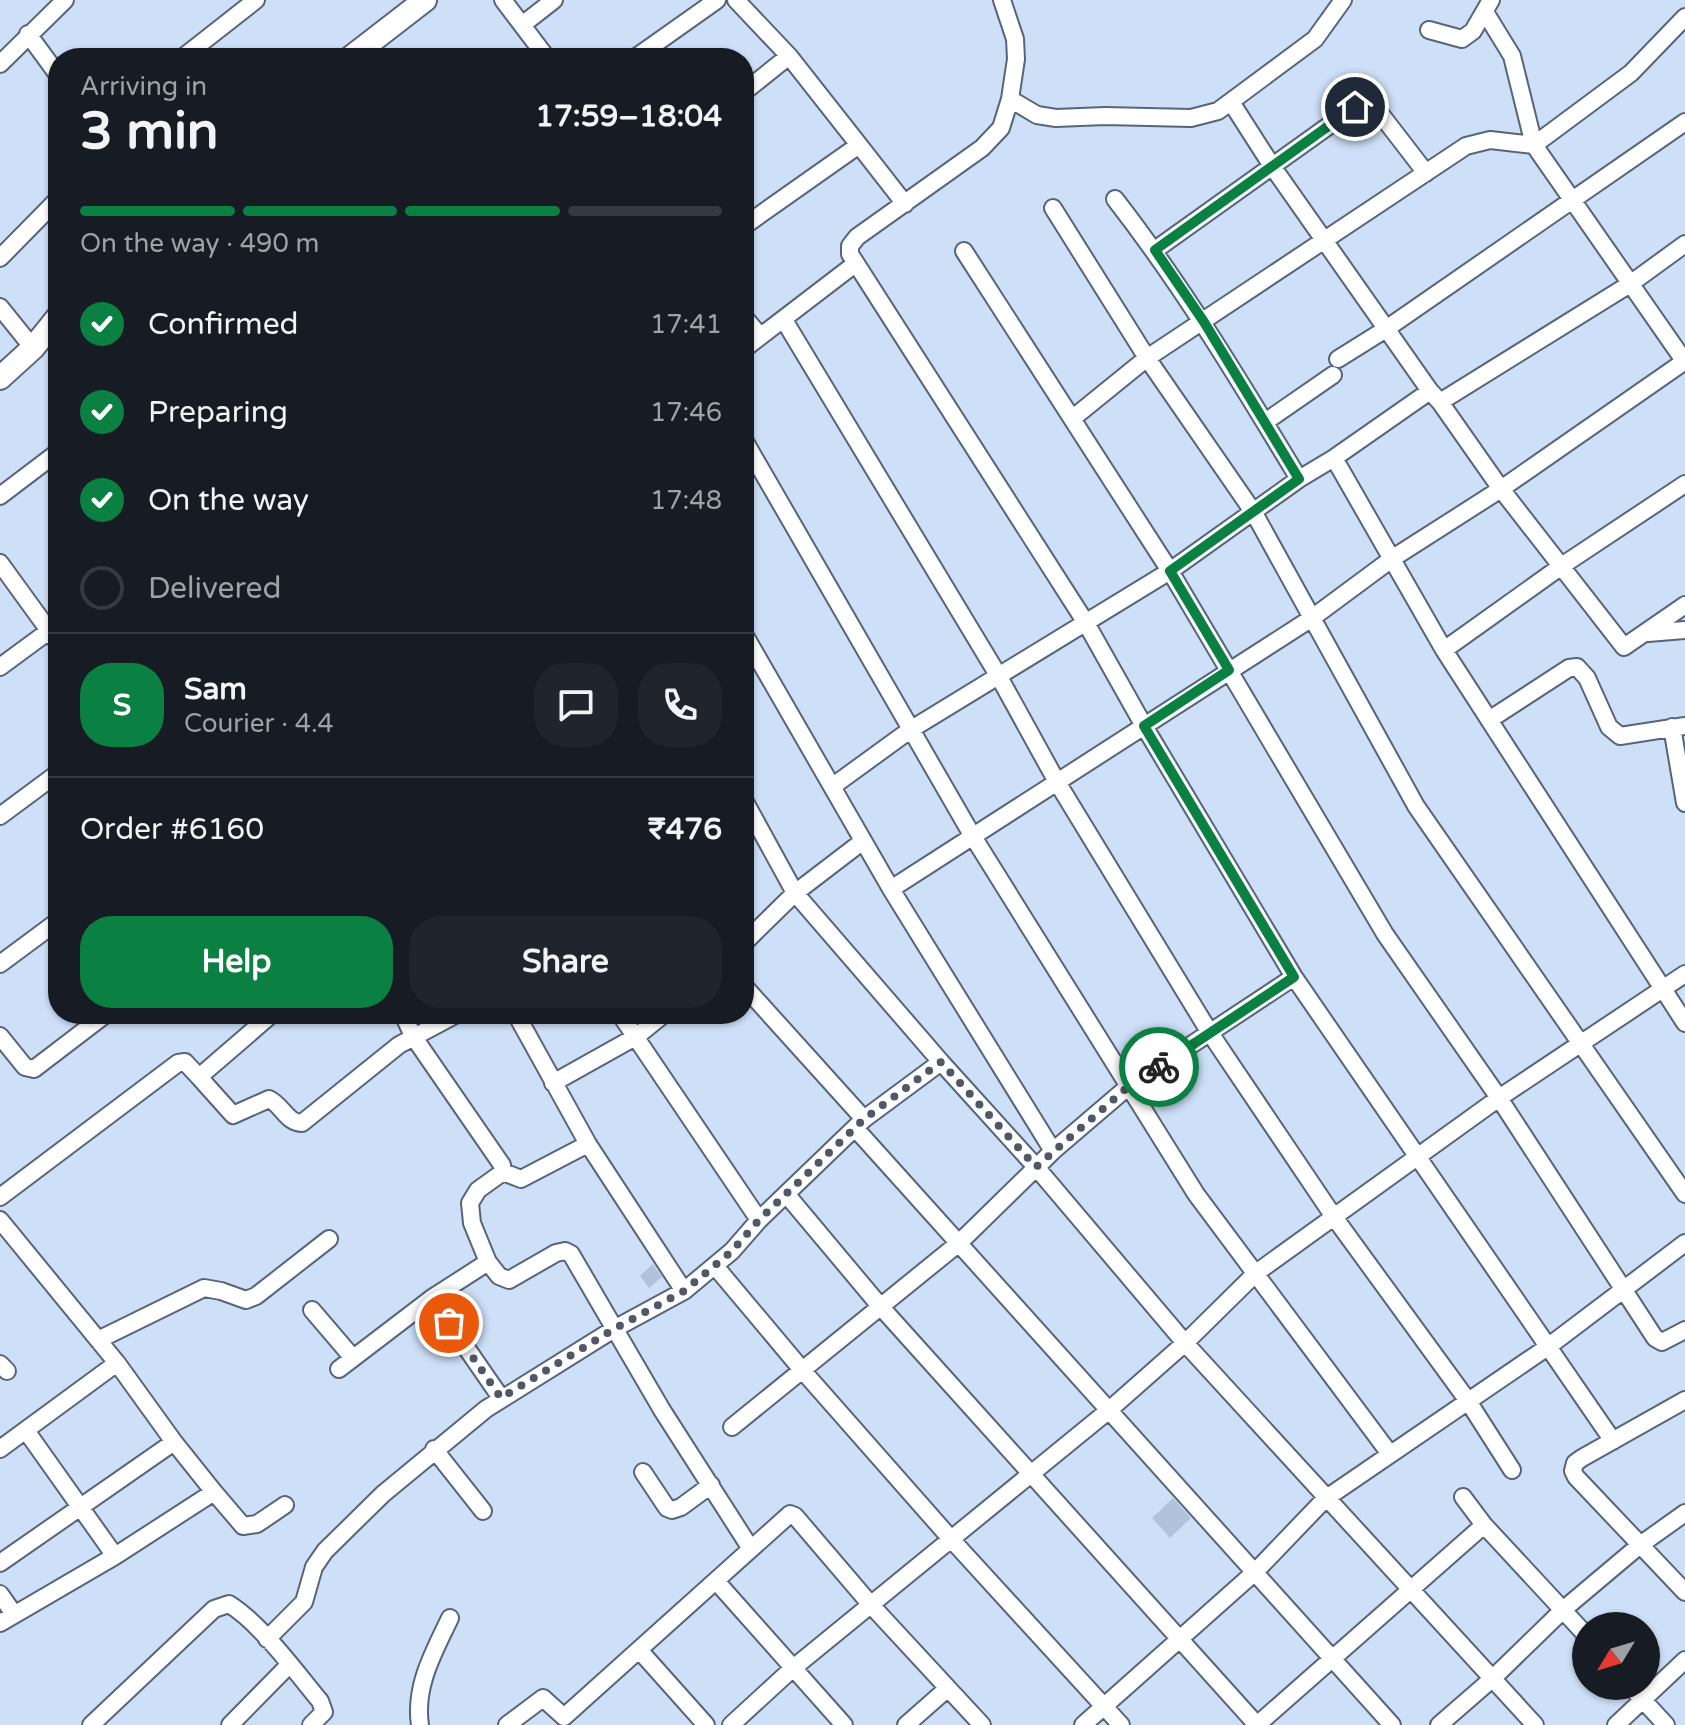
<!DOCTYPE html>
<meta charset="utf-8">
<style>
body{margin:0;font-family:"Varela Round",sans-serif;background:#20242c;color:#f1f3f6;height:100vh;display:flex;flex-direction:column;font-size:30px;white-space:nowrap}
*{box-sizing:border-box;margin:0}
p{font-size:26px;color:#9ea1a6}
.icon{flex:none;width:44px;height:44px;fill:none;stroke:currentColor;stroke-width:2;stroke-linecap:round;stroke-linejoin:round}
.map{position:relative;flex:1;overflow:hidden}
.side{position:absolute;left:48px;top:48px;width:706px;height:976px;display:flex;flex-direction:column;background:#171b24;border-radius:32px;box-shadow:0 2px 6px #0004}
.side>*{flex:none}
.needle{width:52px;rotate:232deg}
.controls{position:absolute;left:1572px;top:1612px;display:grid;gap:16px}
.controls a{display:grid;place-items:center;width:88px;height:88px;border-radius:50%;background:#171b24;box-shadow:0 2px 6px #0004;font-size:40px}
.pin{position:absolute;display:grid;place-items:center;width:68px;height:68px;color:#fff;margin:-34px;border:4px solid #fff;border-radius:50%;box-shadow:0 2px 8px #0007}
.courier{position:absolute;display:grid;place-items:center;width:80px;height:80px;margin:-40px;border:6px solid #0b8043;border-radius:50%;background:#fff;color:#222;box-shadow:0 2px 10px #0007}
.headline em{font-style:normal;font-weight:700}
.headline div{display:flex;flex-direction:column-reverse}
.headline{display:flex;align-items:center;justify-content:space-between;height:136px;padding:0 32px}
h1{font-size:52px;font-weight:700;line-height:60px}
.bar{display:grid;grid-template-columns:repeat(4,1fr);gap:12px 8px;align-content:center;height:96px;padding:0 32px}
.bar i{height:10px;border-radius:6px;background:#363941}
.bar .selected{background:#0b8043}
.bar p{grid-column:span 4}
.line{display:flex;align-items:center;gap:20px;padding:0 32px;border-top:2px solid #363941}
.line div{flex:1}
.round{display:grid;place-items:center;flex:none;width:84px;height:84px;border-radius:32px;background:#20242c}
ol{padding:0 32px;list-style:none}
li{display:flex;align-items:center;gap:24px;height:88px}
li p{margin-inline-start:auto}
li .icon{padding:8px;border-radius:50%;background:#0b8043;color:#fff;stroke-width:4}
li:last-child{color:#9ea1a6}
li i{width:44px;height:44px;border:4px solid #363941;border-radius:50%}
.action{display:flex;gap:16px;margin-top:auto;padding:16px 32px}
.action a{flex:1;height:92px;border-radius:32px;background:#0b8043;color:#fff;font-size:32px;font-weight:700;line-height:92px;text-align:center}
.action a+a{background:#20242c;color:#f1f3f6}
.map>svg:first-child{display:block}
.building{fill:#b1c3da}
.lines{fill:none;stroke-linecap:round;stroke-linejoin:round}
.street-casing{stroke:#56657a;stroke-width:20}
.secondary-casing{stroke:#56657a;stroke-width:26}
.street{stroke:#fff;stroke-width:16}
.secondary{stroke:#fff;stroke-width:22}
.done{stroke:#4f5966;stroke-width:8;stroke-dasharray:0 14.4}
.route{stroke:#0b8043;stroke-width:10}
</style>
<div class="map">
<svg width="1685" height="1725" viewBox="0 0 1685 1725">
<rect width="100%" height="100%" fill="#cee0f8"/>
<path class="building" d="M653 1264 662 1277 649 1288 640 1276Z
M1173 1498 1191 1518 1170 1538 1152 1518Z"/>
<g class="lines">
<g class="street-casing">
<path id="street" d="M503 0 547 58
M736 0 789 56 859 145 744 226
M1002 0 1015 39 1016 59 1010 99 1001 128 982 148 857 237 850 246V254L1086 623 1144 726 1294 977
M1485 12 1512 56 1534 145 1685 362
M522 25 554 0
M1429 30 1462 39 1473 31 1491 0
M28 34 58 75
M182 58 256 0
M635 58 717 0
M0 64 65 0
M744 92 789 56
M1010 99 1037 115 1056 118 1105 116 1191 118 1218 111 1315 39 1343 0
M1231 102 1272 166 1430 391 1440 402 1501 489 1624 647 1685 605
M859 145 905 204
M1115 199C1184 288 1241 383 1299 479
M1053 208 1147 358 1254 513 1416 806 1685 1194
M1155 250 1355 107C1366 102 1371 104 1379 112L1426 173
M964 251 1170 571 1385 934 1499 1098 1655 1338 1662 1342 1685 1330
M0 258 58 199
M0 307 33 348
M744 317 760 336
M784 320 998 675 1057 782 1210 1033 1334 1217 1468 1401 1512 1470
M744 349 855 264
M1338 359 1386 329 1685 122
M1440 402 1630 284 1685 244
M1073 418 1147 358 1466 146 1490 140 1534 145 1631 73 1685 17
M1265 422 1333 375
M744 440 972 835 1196 1194 1390 1454
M1334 458 1444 650 1685 1023
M0 496 58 452
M0 563 58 643
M1648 633 1685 630
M744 634 891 889 1053 1151
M1444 650 1563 565 1685 484
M0 667 57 625
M1489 720 1569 668 1577 667 1587 678 1609 727 1620 736 1685 726
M1672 727 1685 803
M833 786 910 730 1170 571 1299 479 1334 458 1430 391
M744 800 795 893 941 1062 1036 1167 1185 1343 1535 1725
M0 816 58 773
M891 889 1312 618 1393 558 1501 489 1685 361
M744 943 795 893 863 841
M0 964 58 921
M744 986 864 1119
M403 1014 413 1036 502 1165 503 1172 478 1190 470 1203 472 1223 488 1262 432 1298
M516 1014 588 1144 684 1291
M620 1014 759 1220
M0 1036 25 1067 34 1069 106 1014
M199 1077 233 1115 269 1099C282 1105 287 1123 302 1123L399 1045 457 1014
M553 1083 637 1036 664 1014
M855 1128 1392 1725
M503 1172 521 1179 588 1144
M787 1195 880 1306 1257 1725
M0 1197 178 1063 185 1062 199 1077 272 1014
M0 1220 117 1363 174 1442 0 1563
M488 1262 499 1276 509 1280 556 1253 565 1251 571 1254 662 1410 751 1549
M715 1266 803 1371 951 1539 1121 1725
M312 1310 353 1358
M98 1340 204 1288 221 1291 246 1300 256 1296 329 1239
M0 1364 7 1371
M339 1369 432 1298 501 1398
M1685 1400 1582 1458 1575 1463 1573 1471 1576 1477 1685 1592
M732 1427 959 1243 1053 1151 1129 1086 1294 977 1613 1441
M0 1449 117 1363
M434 1449 483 1511
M643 1472 667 1508 672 1510 681 1507 711 1485
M214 1492 243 1526 257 1524 285 1505
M1463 1497 1484 1525 1586 1635
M115 1556 214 1492 174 1442
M716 1581 844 1725
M0 1594 14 1614
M0 1623 115 1556 27 1432
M267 1639 304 1602 314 1567 325 1551 383 1494 486 1409 614 1329 684 1291 732 1251 759 1220 864 1119 941 1062
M640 1651 706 1725
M1630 1686 1666 1725
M91 1725 214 1609 229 1604C260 1623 296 1672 320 1701L324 1712 311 1725
M230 1725 289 1665
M420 1725C414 1686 434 1652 450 1618
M507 1725 543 1698 564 1717 790 1514 795 1516 871 1605 982 1725
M731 1725 792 1669 1108 1411 1185 1343 1256 1273 1499 1098 1685 974
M906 1725 948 1688
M1083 1725 1255 1572 1325 1499 1549 1346 1685 1243
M1257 1725 1484 1525
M1439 1725 1492 1679 1564 1609 1640 1545 1685 1513
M1616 1725 1685 1660"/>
</g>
<g class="secondary-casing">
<path id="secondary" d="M350 58 425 0
M0 378 33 348 58 317"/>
</g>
<use href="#street" class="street"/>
<use href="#secondary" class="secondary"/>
</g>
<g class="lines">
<path class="done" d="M449 1323 501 1398 614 1329 684 1291 732 1251 759 1220 864 1119 941 1062 1036 1167 1129 1086 1159 1067"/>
<path class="route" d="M1159 1067 1294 977 1144 726 1229 670 1170 571 1299 479 1204 322 1155 250 1355 107"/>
</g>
</svg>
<div class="controls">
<a><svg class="needle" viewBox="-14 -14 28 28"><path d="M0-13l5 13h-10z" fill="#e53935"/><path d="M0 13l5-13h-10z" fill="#9ea1a6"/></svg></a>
</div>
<div class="pin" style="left:449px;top:1323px;background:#ea580c"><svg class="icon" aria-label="bag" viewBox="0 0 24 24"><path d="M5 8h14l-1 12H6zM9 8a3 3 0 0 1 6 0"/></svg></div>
<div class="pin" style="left:1355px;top:107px;background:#1f2937"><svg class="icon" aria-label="home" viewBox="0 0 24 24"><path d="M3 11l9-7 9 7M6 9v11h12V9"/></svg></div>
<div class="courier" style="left:1159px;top:1067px"><svg class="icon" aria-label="bike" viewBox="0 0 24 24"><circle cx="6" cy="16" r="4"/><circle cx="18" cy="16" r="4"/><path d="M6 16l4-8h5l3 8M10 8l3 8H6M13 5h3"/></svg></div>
<section class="side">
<div class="headline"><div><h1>3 min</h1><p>Arriving in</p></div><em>17:59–18:04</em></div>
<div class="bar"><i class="selected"></i><i class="selected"></i><i class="selected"></i><i></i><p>On the way · 490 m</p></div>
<ol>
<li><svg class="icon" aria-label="check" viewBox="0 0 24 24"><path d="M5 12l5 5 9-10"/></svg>Confirmed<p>17:41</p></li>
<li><svg class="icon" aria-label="check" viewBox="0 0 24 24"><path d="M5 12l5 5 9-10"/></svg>Preparing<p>17:46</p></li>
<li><svg class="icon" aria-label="check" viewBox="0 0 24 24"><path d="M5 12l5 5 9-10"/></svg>On the way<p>17:48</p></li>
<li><i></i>Delivered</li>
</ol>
<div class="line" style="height:144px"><b class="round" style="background:#0b8043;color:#fff">S</b><div><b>Sam</b><p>Courier · 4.4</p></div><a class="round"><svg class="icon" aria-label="chat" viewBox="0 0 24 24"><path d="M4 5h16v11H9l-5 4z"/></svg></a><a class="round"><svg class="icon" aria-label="phone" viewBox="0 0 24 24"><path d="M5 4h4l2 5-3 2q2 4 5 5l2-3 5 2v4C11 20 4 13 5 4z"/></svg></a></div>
<div class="line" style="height:104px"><div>Order #6160</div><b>₹476</b></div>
<div class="action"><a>Help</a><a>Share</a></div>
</section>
</div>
